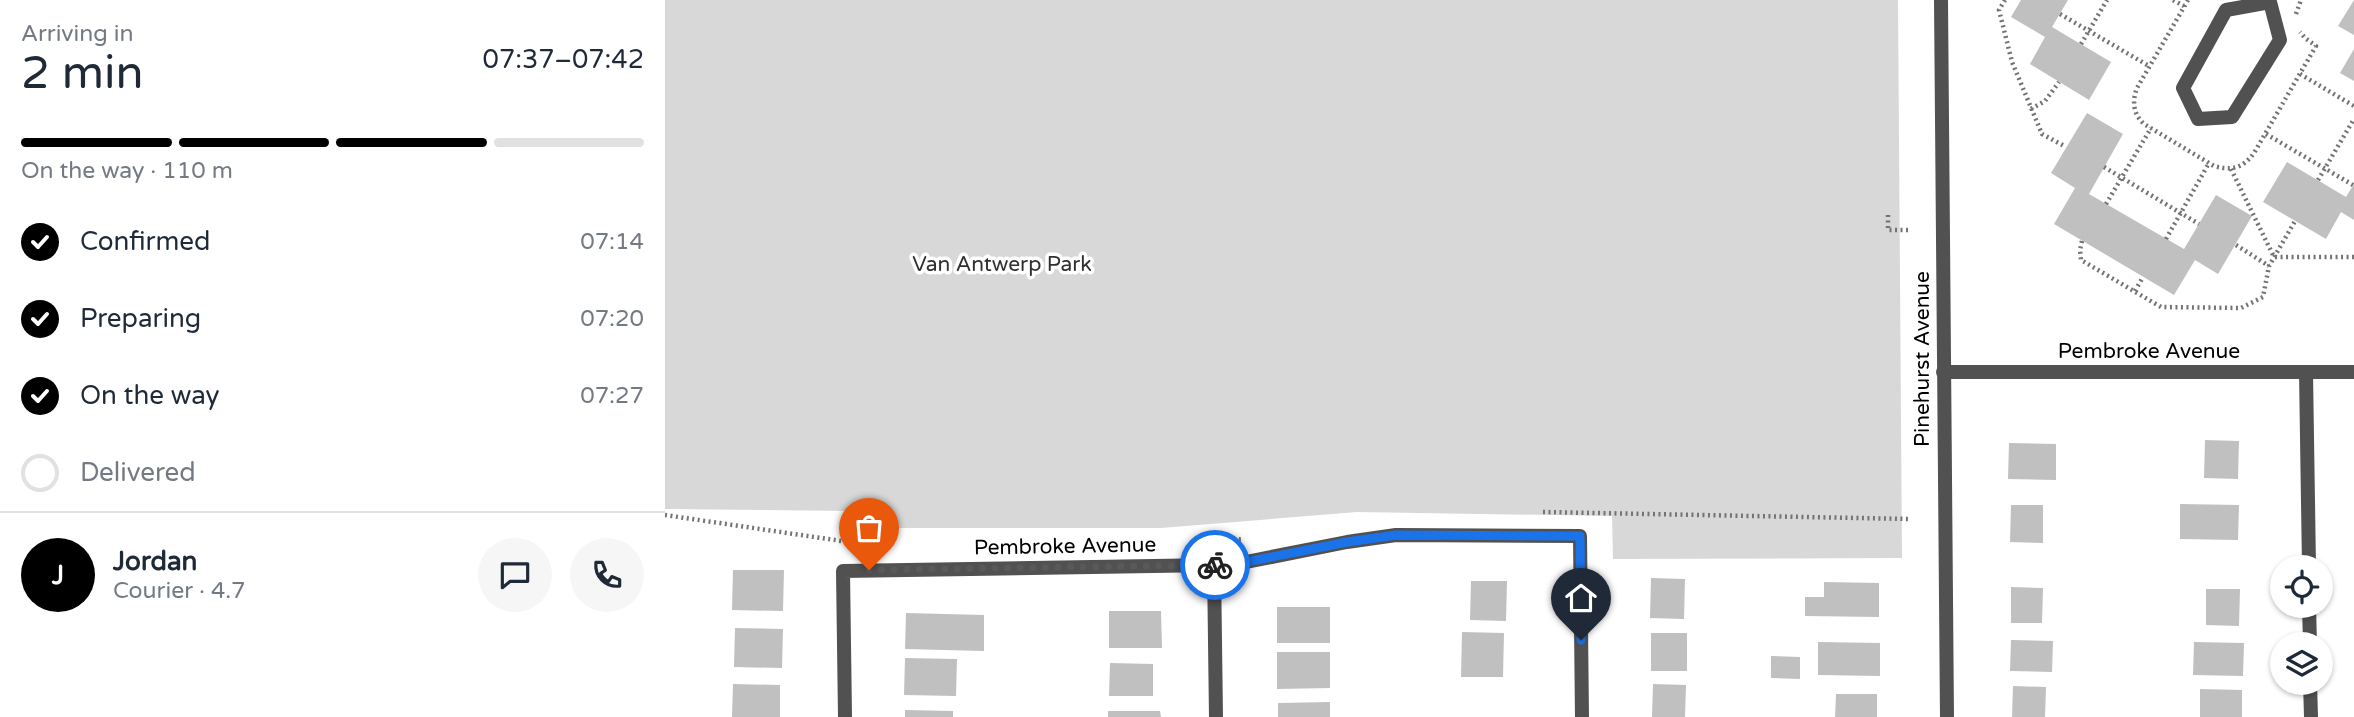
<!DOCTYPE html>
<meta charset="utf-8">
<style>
body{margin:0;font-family:"Varela Round",sans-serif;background:#f6f6f7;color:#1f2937;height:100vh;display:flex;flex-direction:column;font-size:26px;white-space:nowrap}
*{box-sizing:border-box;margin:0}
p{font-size:23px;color:#747a83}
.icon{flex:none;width:38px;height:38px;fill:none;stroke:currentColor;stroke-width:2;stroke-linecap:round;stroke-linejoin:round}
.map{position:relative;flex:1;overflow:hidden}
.drawer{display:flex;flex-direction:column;background:#fff;width:665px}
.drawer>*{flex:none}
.controls{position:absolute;left:1605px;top:555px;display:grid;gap:14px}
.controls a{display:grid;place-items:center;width:63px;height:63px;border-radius:50%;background:#fff;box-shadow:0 2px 5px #0004;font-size:35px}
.pin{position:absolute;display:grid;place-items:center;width:60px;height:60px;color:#fff;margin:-72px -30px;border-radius:50% 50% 50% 0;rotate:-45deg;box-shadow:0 0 7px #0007}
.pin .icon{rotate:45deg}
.courier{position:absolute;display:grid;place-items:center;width:70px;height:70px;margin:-35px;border:5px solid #1a73e8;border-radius:50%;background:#fff;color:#222;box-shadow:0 2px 9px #0007}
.summary em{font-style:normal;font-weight:600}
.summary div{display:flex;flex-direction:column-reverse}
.summary{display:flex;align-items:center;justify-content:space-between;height:119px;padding:0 21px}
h1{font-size:46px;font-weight:600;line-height:52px}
.bar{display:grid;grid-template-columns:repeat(4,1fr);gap:10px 7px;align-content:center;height:84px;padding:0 21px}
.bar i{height:9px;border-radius:5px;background:#e0e1e3}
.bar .current{background:#000}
.bar p{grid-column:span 4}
.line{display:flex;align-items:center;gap:18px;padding:0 21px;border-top:2px solid #e0e1e3}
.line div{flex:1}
.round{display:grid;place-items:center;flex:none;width:74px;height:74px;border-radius:37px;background:#f6f6f7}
ol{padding:0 21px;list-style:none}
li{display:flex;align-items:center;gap:21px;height:77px}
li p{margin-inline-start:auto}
li .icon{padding:7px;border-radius:50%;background:#000;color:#fff;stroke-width:4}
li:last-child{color:#747a83}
li i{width:38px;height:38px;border:4px solid #e0e1e3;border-radius:50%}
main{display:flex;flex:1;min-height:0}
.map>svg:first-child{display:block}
.green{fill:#d8d8d8}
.building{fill:#c0c0c0}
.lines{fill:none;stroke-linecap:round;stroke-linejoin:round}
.path{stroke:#737373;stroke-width:4.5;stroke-dasharray:2 3.5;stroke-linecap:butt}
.street{stroke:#515151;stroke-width:14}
.done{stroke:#595959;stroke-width:7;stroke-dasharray:0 12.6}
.route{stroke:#1a73e8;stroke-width:9}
.labels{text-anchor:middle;stroke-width:7;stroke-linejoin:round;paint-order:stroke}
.park-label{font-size:21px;fill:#2f2f2f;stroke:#fff}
.street-label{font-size:21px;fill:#000;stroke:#fff}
</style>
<main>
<section class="drawer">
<div class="summary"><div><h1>2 min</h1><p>Arriving in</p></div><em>07:37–07:42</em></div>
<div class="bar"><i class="current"></i><i class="current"></i><i class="current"></i><i></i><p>On the way · 110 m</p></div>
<ol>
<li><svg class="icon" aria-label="check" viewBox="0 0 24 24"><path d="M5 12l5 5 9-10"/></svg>Confirmed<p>07:14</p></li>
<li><svg class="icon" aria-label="check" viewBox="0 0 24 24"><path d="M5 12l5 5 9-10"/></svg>Preparing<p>07:20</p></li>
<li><svg class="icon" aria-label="check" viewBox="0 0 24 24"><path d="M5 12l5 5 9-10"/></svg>On the way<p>07:27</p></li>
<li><i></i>Delivered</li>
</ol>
<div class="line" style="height:126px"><b class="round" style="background:#000;color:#fff">J</b><div><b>Jordan</b><p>Courier · 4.7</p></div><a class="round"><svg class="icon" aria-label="chat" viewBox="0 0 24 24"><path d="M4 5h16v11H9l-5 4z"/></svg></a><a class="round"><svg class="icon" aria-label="phone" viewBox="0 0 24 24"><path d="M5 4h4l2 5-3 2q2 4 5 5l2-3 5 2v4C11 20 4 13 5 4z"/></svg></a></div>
</section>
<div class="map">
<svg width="1689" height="717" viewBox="0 0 1689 717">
<rect width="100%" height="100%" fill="#fff"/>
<path class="green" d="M0 0H1233L1237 558 948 559 947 516 692 512 496 528H186L185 511 0 509Z"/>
<path class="building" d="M1356 0H1403L1387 27 1446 62 1424 100 1365 64 1380 37 1346 17Z
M1689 0V35L1673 26Z
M1689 49V81L1675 73Z
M1422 113 1458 134 1424 194 1519 249 1551 195 1587 216 1553 274 1530 260 1509 295 1389 224 1410 188 1386 173Z
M1622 162 1681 197 1689 184V220L1676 212 1661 239 1598 202Z
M1540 440 1574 441 1573 479 1539 478Z
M1344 443 1391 444V480L1343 479Z
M1515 504 1574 505 1573 540 1515 539Z
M1346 505H1378V543L1345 542Z
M68 570H119L118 611 67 610Z
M986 578 1020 579 1019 619 985 618Z
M806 581H842L841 621 805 620Z
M1159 582 1214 583V617L1140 616V597H1159Z
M1346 587 1378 588 1377 623H1346Z
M1541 589H1575L1574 626 1541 625Z
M612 607H665V643H612Z
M444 611H496L497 648H444Z
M241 613 319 615V651L240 649Z
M70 628 118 629 117 668 69 667Z
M797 632 839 633 838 677H796Z
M986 633H1022V671H986Z
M1346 640 1388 641 1387 672 1345 671Z
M1153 642 1215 643V676L1153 675Z
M1529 642 1579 643 1578 676 1528 675Z
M612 652H665V688L612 689Z
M1106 656 1135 657V679L1106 678Z
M240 658 292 659 291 696 239 695Z
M445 663 488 664V696H444Z
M68 684 115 685V717H67Z
M988 684 1021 685 1020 717H987Z
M1348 686 1381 687 1380 717H1347Z
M1535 689 1577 690V717H1535Z
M1171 694H1212V717H1170Z
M665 702V717H613V703Z
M240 710 288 711V717H240Z
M443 711H495L496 717H443Z"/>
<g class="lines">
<path class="path" d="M1340 0 1334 10 1347 62 1377 134 1401 147
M1508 0 1519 6
M1523 0 1472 88C1467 101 1468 114 1479 124L1549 166C1567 171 1578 168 1589 153L1651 46 1640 38 1635 32
M1395 14 1484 66
M1631 14 1636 0
M1416 44 1442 0
M1635 74 1689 106
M1366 109 1380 101 1394 82
M1601 134 1688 185
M1439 167 1534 224
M1566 169 1609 257H1689
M1653 180 1689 119
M1441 204 1486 128
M1223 215V230H1244
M1501 239 1544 163
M1417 241 1415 250 1416 260 1496 307 1576 308 1598 297 1604 266 1630 221
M1571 245 1604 266
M1470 291 1478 277
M878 512 1245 519
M0 515 224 548
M541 542 578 539"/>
<path class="street" d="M1276 0 1282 717
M1605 2 1615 40 1567 117 1533 119 1518 88 1561 10Z
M1278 372H1689
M1641 372 1644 567
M549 565 551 717
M1644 606 1645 644
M1645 682 1646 717
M180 717 178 571 549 565 576 563 682 542 731 535 915 536 917 717"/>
</g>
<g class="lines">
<path class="done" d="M204 570 550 565"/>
<path class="route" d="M550 565 576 563 682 542 731 535 915 536 916 640"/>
</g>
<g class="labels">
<g class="park-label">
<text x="337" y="271">Van Antwerp Park</text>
</g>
<g class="street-label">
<text x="1484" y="358">Pembroke Avenue</text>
<text transform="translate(1257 359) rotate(-90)" y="7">Pinehurst Avenue</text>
<text transform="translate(400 546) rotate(-1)" y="7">Pembroke Avenue</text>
</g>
</g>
</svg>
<div class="controls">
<a><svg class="icon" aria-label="locate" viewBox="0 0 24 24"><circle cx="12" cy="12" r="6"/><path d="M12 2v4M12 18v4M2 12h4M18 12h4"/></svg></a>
<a><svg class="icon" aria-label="layers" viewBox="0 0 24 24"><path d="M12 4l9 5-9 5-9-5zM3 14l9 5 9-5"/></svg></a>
</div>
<div class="pin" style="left:204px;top:570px;background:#ea580c"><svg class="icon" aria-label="bag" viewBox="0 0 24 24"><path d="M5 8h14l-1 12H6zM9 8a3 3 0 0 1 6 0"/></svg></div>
<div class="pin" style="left:916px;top:640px;background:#1f2937"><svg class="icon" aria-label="home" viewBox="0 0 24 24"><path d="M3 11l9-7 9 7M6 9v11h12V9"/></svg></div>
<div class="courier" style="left:550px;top:565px"><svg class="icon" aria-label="bike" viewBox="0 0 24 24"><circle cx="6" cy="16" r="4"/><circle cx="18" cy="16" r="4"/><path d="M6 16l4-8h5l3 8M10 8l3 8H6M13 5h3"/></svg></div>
</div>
</main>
